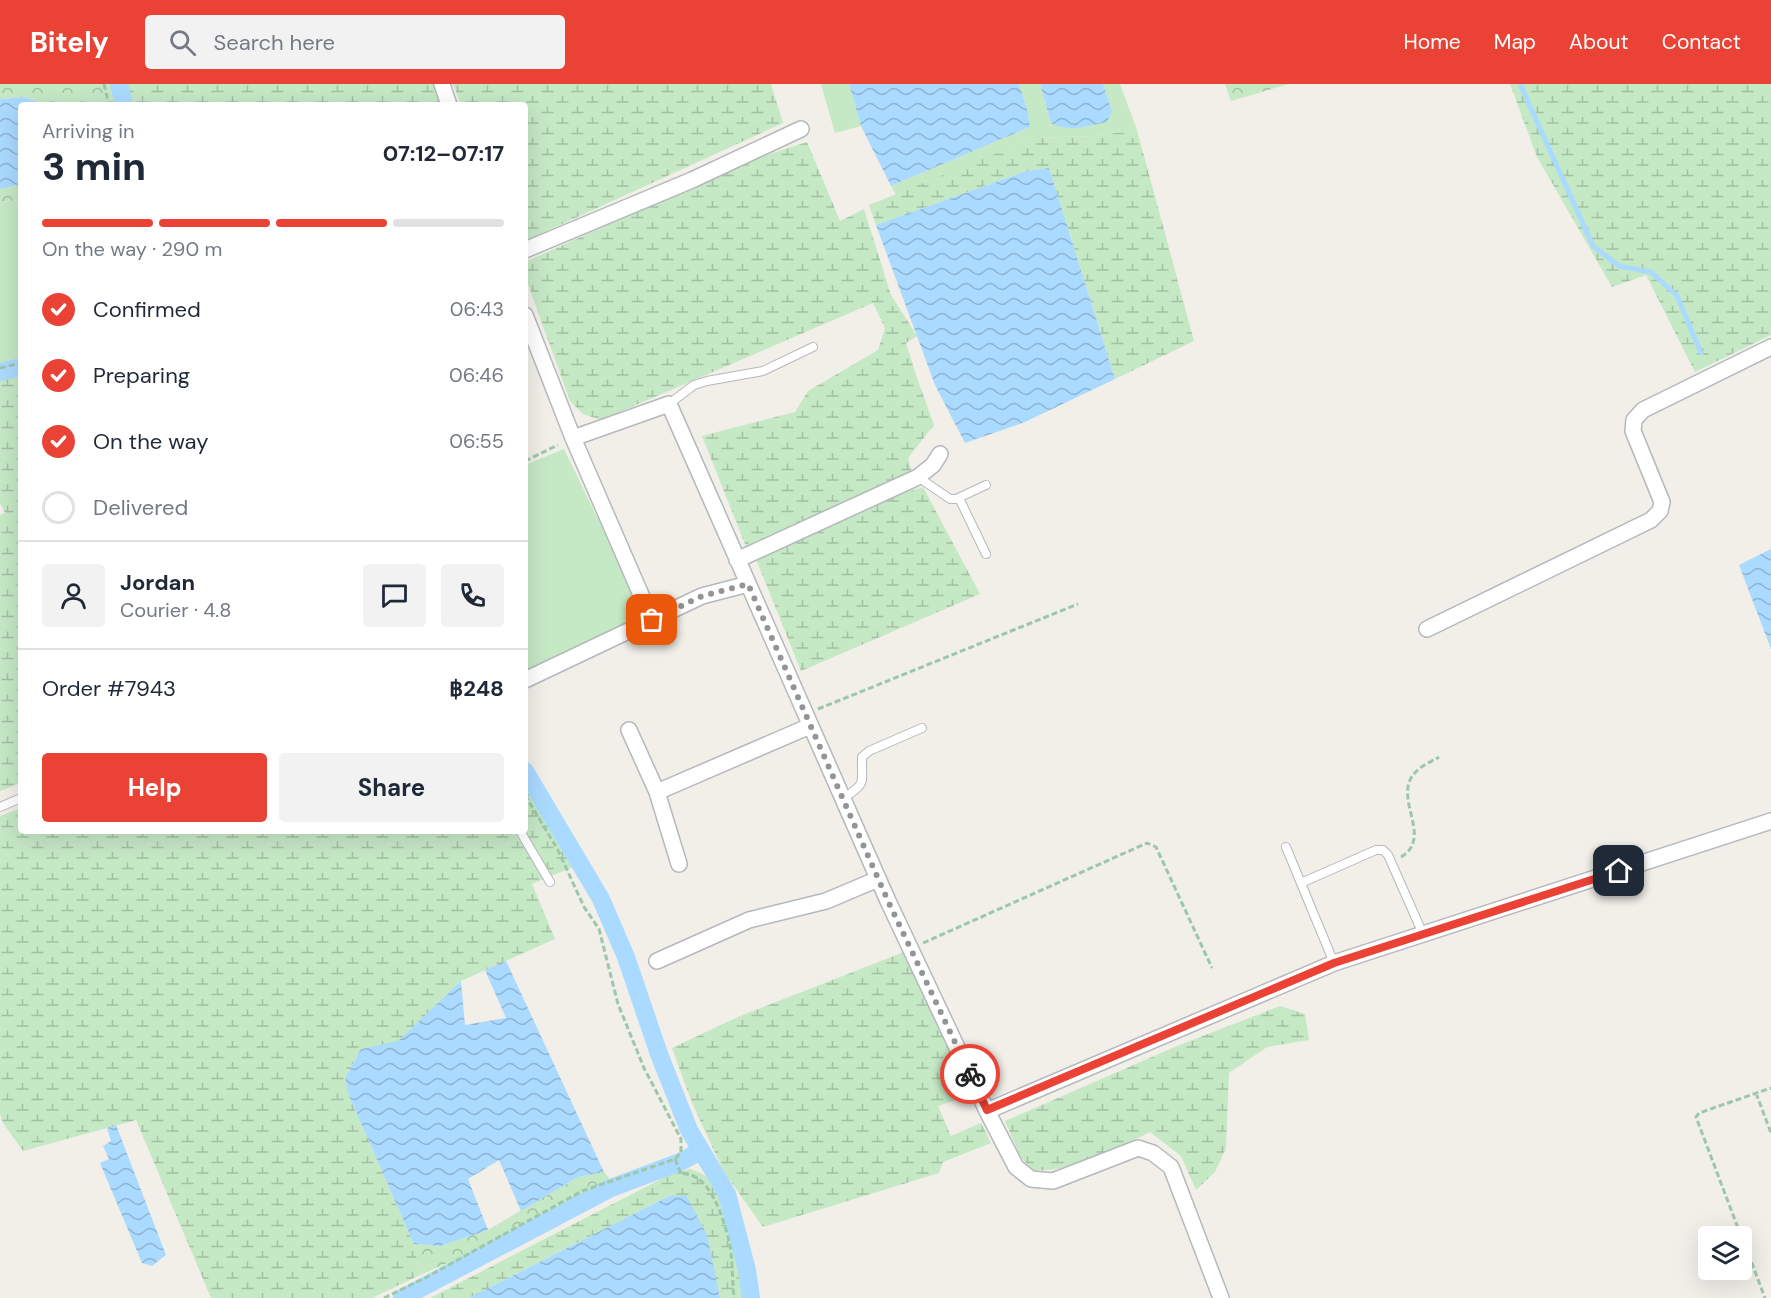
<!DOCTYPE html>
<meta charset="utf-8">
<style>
body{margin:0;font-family:"DM Sans",sans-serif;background:#f2f2f3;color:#1f2937;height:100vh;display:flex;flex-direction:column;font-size:22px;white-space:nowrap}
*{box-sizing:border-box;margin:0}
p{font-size:20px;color:#747a83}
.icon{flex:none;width:33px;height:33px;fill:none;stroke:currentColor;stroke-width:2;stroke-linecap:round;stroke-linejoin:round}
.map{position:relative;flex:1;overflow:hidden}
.sheet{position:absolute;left:18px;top:18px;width:510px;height:732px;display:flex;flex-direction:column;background:#fff;border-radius:6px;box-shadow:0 6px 24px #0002}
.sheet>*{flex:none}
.controls{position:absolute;left:1698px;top:1142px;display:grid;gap:12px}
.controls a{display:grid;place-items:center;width:54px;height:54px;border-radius:6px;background:#fff;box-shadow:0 6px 24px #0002;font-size:30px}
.pin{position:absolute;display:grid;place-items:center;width:51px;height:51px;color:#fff;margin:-26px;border-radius:12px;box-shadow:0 3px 9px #0006}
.courier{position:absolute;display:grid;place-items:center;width:60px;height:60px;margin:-30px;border:4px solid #ea4335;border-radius:50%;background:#fff;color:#222;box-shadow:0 2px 8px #0007}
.headline em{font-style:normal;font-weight:700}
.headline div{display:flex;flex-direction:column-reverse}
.headline{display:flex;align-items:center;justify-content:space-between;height:102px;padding:0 24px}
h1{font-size:39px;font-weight:700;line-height:45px}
.bar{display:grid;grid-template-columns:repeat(4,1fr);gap:9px 6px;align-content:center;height:72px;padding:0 24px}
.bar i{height:8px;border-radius:4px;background:#e0e1e3}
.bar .selected{background:#ea4335}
.bar p{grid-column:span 4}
.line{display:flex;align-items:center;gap:15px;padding:0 24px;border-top:2px solid #e0e1e3}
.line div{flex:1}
.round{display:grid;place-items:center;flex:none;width:63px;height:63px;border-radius:6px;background:#f2f2f3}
ol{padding:0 24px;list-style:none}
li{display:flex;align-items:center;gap:18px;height:66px}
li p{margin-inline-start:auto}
li .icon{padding:6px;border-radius:50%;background:#ea4335;color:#fff;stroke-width:4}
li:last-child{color:#747a83}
li i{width:33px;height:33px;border:3px solid #e0e1e3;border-radius:50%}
.action{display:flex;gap:12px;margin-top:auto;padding:12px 24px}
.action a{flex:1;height:69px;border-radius:6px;background:#ea4335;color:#fff;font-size:24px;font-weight:700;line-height:69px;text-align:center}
.action a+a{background:#f2f2f3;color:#1f2937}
header{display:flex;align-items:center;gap:36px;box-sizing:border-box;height:84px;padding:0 30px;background:#ea4335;color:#fff}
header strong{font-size:28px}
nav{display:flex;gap:33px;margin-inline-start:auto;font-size:21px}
.search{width:420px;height:54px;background:#f2f2f3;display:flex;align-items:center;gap:15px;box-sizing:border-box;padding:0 21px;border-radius:6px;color:#747a83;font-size:22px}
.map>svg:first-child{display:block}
.green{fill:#c5e8c5}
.forest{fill:url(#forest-crowns)}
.wetland{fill:url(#wetland-marsh)}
.water{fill:url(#water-waves)}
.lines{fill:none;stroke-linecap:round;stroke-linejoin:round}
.stream{stroke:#aadaff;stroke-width:5}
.canal{stroke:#aadaff;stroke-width:18}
.lane-casing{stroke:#b5b8bc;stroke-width:10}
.street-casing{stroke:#b5b8bc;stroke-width:18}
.path{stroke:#9cc7a9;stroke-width:3;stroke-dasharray:6 3;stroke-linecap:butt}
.lane{stroke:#fff;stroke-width:8}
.street{stroke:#fff;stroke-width:15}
.done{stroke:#929495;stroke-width:6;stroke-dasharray:0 10.8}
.route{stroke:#ea4335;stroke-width:8}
</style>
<header>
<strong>Bitely</strong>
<div class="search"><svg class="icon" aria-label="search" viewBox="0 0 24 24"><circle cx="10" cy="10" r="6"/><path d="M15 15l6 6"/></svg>Search here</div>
<nav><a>Home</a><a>Map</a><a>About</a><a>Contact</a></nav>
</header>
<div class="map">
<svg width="1771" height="1214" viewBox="0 0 1771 1214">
<defs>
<pattern id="forest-crowns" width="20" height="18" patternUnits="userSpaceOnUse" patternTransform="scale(1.5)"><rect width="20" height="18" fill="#c5e8c5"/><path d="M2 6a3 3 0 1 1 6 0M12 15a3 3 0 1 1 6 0" fill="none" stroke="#a3c0a4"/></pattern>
<pattern id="wetland-marsh" width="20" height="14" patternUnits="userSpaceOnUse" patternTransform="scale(1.5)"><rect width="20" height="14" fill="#c5e8c5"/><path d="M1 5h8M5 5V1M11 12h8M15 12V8" fill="none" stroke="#a3c0a4"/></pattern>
<pattern id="water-waves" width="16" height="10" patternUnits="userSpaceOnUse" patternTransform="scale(1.5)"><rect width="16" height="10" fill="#aadaff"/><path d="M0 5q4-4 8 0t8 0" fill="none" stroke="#8eb4d2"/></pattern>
</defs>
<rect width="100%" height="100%" fill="#f1efe8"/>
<path class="green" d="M821 0H849L861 42 835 49Z
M1019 0H1040L1051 39 1112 27 1103 0H1120L1137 46 1095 52 1035 54 896 111 891 102 1030 43 1028 28Z
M21 116V274L0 280V118Z
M564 365 645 532 525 588V381Z"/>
<path class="forest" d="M0 0H112L118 21H47L23 13 0 15Z
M1225 0H1289L1231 17Z
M21 100V116L0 118V105Z
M604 1088 609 1094 602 1105 525 1146 420 1191 414 1160 440 1162 488 1146 578 1093Z"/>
<path class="wetland" d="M112 0H435L444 21H118Z
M453 0H771L783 39 525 157V21H461Z
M1510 0H1771V251L1695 288 1646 191 1612 203 1537 73Z
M1137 46 1194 257 1115 295 1049 84 1026 87 876 141 869 121 1035 54 1095 52Z
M807 58 840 137 864 125 891 211 917 252 906 259 917 294 934 341 908 374 912 389 747 465 702 352 795 328 808 307 878 266 885 244 873 219 601 336 583 330 570 317 525 192V178L754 75Z
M21 290V699L0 707V431L5 429 0 419V295Z
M923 403 980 510 801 587 756 475 894 412Z
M525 702 573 783 532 800 555 855 461 897 398 958 361 965 345 994 349 1012 414 1160 420 1191 372 1214H211L136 1036 23 1067 3 1039 0 1030V732L21 724V747H525Z
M904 868 972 1011 938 1022 951 1052 981 1039 991 1059 943 1078 939 1089 763 1143 724 1088 692 1019 672 964 740 932Z
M1280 922 1305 930 1309 956 1267 963 1229 989 1226 1064 1215 1088 1196 1106 1181 1072 1150 1048 1115 1065 1058 1085 1033 1087 1020 1072 1005 1037 1177 962Z
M690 1085C695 1087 702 1089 707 1093 733 1117 739 1180 743 1214H720L718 1204 669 1112 469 1214H430L669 1091Z"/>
<path class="water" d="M849 0H1019L1028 28 1030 43 891 102 861 42Z
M1040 0H1103L1112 27 1107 38C1087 42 1069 49 1051 39Z
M23 13 47 21H21V100L0 105V15Z
M1049 84 1115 295 1025 338 965 359 935 301 876 141 1026 87Z
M1771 465V565L1739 481Z
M506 877 604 1088 578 1093 521 1127 499 1076 468 1095 488 1146 440 1162 414 1160 349 1012 345 994 361 965 398 957 461 897 465 941 506 934 485 886Z
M116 1041 166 1171 152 1182 142 1179 100 1079 109 1075 103 1062 111 1057 107 1044Z
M686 1111 707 1151 720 1214H469L669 1112Z"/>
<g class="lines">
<path class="stream" d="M1520 0 1593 162 1619 182 1651 188 1677 212 1701 269"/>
<path class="canal" d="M119 0 124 21
M0 288 21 283
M525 687 601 815 626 873 659 970 689 1046 727 1110 747 1186 751 1214
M402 1214 611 1104 680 1078 701 1067"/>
<g class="lane-casing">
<path id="lane" d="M669 320 694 301 707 297 763 287 813 263
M918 393 950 415H956L986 401
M959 414 986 470
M843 715C868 697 861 701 862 673L869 667 922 644
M0 723 21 714
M520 747 550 798
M1286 763 1334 879
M1301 799 1376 766H1383L1388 771 1423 850"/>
</g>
<g class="street-casing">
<path id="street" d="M442 0 449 21
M525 166 692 96 801 45
M525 231 573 354 669 320 888 817 987 1027 1016 1083 1031 1095 1053 1097 1138 1064 1153 1069 1171 1083 1221 1214
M573 354 652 536
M737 476 918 393 933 381 940 370
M1427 545 1651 436 1660 427 1662 418 1633 347 1634 336 1643 326 1771 263
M525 596 702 512 748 500
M629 646 657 708 679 780
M657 708 810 642
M657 877 749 836 826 817 878 795
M987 1027 1334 879 1771 737"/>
</g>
<path class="path" d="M104 0 109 21
M0 284 21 279
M525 377 558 361
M818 625 1078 520
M1401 773C1436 752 1387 710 1419 685 1424 680 1433 677 1439 673
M923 859 1147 759 1156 763 1212 884
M1756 1009 1771 1049
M675 1075 681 1090C710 1087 723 1134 729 1157 733 1175 732 1196 734 1214
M1741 1152 1696 1033 1699 1029 1771 1004
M1742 1153 1765 1214
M384 1214 427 1193 582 1107 675 1075 681 1069V1055L644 984 618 920 599 845 584 823 558 766 525 711"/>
<use href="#lane" class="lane"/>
<use href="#street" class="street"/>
</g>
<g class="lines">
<path class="done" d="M652 536 702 512 748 500 888 817 970 990"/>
<path class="route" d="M970 990 987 1026 1334 879 1619 787"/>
</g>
</svg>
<div class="controls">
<a><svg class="icon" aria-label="layers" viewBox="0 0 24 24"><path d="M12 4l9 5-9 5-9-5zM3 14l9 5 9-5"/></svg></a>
</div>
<div class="pin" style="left:652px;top:536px;background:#ea580c"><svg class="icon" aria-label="bag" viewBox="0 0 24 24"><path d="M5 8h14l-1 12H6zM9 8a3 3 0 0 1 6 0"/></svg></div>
<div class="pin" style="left:1619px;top:787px;background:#1f2937"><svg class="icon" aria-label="home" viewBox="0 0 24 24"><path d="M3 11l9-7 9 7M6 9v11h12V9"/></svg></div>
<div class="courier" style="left:970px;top:990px"><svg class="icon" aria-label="bike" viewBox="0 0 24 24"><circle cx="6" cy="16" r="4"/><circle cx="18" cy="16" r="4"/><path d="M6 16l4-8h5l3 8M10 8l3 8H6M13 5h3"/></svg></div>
<section class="sheet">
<div class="headline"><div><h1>3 min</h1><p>Arriving in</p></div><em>07:12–07:17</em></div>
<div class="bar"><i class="selected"></i><i class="selected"></i><i class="selected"></i><i></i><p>On the way · 290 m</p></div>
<ol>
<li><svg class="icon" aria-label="check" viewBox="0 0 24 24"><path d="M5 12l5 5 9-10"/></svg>Confirmed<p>06:43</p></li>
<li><svg class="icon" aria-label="check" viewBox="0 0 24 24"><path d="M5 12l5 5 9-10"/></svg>Preparing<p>06:46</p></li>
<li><svg class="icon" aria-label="check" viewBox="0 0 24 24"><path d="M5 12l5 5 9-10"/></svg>On the way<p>06:55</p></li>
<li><i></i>Delivered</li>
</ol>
<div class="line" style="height:108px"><a class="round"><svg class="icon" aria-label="person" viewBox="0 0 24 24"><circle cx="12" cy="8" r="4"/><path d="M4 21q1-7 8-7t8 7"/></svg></a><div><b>Jordan</b><p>Courier · 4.8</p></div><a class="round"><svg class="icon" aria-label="chat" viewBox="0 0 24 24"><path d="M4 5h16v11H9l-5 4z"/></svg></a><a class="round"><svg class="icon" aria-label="phone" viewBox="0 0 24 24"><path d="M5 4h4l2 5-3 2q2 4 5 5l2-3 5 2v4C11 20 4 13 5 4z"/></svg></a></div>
<div class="line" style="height:78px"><div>Order #7943</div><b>฿248</b></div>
<div class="action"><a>Help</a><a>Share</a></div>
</section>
</div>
